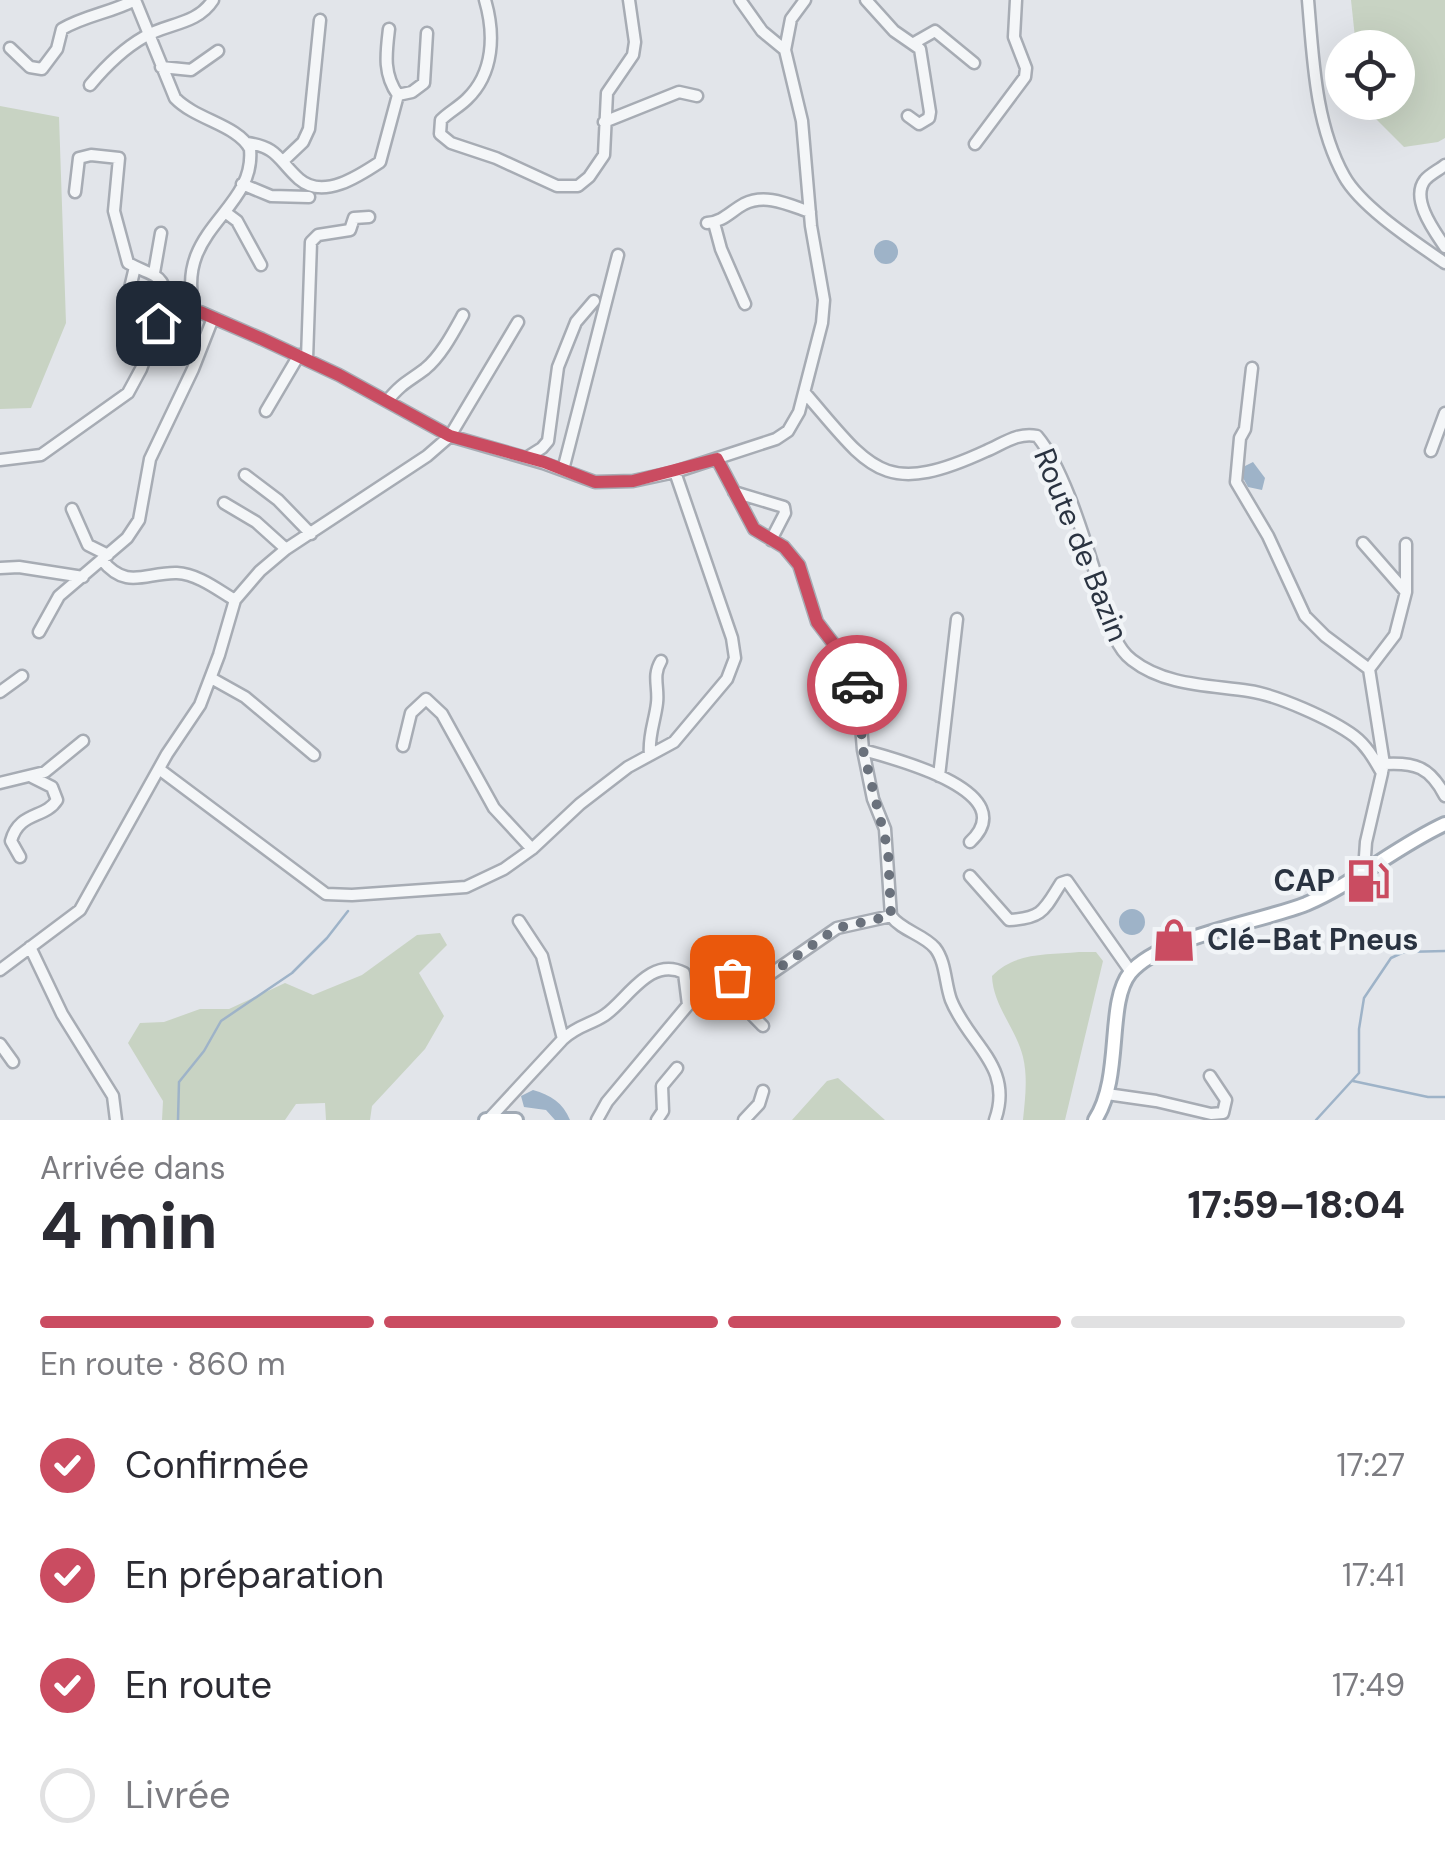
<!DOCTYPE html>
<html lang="fr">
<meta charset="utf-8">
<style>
body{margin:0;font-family:"DM Sans",sans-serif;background:#f2f2f3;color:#2b2b33;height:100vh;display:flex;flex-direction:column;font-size:38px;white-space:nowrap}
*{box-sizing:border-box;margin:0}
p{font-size:32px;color:#7c7c81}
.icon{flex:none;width:55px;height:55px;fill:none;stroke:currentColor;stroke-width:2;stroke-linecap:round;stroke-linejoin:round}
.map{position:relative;height:1120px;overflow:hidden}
.panel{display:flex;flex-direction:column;background:#fff;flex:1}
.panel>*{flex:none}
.controls{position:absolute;left:1325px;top:30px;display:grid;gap:20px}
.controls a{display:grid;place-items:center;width:90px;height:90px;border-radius:50%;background:#fff;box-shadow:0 10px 40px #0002;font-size:50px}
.pin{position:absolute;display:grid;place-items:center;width:85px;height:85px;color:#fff;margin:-42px;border-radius:20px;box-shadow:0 5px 15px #0006}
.courier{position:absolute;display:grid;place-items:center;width:100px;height:100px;margin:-50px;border:8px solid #ca4c61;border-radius:50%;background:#fff;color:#222;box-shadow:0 2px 12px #0007}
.overview em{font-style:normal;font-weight:800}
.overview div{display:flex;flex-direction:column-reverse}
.overview{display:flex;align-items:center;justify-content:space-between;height:170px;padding:0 40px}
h1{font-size:65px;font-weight:800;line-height:75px}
.bar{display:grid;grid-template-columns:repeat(4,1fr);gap:15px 10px;align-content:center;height:120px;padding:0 40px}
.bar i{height:12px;border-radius:8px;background:#e1e1e2}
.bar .active{background:#ca4c61}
.bar p{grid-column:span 4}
ol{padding:0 40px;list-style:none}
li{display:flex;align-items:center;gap:30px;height:110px}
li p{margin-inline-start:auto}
li .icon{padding:10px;border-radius:50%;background:#ca4c61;color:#fff;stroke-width:4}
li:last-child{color:#7c7c81}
li i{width:55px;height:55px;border:5px solid #e1e1e2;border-radius:50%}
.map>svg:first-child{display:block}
.green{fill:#c8d3c3}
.water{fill:#9eb3c8}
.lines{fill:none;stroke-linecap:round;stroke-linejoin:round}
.stream{stroke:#9eb3c8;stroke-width:2.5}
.minor-casing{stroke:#a7acb4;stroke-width:15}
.major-casing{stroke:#a1aab5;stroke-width:18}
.minor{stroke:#f4f6f8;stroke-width:10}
.major{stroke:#fff;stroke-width:12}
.done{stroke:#6a717c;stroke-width:10;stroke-dasharray:0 18}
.route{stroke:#ca4c61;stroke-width:12}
.labels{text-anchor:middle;stroke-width:9;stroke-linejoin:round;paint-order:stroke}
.street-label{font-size:30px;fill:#2a3341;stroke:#f1f4f7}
.poi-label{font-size:30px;font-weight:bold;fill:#2a3341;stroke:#f1f4f7;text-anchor:end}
</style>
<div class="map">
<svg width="1445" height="1120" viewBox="0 0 1445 1120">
<rect width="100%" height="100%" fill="#e2e5ea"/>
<path class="green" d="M1351 0H1445V138L1438 142 1404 147 1376 119 1372 103 1398 102V48L1356 47Z
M0 106 59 117 66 323 31 408 0 409Z
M440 933 447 945 419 973 444 1016 425 1049 372 1106 370 1120H326L325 1103 296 1104 285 1120H162L163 1101 128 1043 140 1023 164 1022 200 1009H229L285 983 313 995 362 975 417 935Z
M1079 952H1096L1103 961 1065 1120H1023C1025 1099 1028 1078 1023 1057 1016 1028 993 1006 992 976 1015 952 1047 955 1079 952Z
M838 1078 885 1120H792L827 1081Z"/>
<path class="water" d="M874 252a12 12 0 1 1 24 0a12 12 0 1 1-24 0Z
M1253 462 1265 478 1262 490 1248 487 1242 476 1243 467Z
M1119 922a13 13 0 1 1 26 0a13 13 0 1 1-26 0Z
M533 1090C551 1095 563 1103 570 1120H555L546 1110 524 1107 521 1096Z"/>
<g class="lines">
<path class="stream" d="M1353 1081 1428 1097H1445
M178 1120 179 1082 204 1051 221 1021 292 973 327 938 348 911
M1316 1120 1359 1073V1029L1364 998 1391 958 1404 952 1445 951"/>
<g class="minor-casing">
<path id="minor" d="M135 0 175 98C196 120 238 125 250 149 256 212 172 229 195 311
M485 0C495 34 494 73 467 99 459 107 449 112 441 120L440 134 451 143 496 158 557 186H578L589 177 604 155 607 93 633 55 635 42 629 0
M740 0 762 31 785 50
M866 0 894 31 920 49 930 112 929 118 919 124 908 116
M1308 0C1313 58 1315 124 1344 176 1361 207 1415 242 1445 263
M389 29C386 54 383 74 398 95L412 92 424 83 427 33
M914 43 935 31 974 63
M10 48 30 67 42 69 57 49 62 29C86 15 110 13 135 0
M161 67 191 70 218 51
M90 85C105 67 123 49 144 37 167 23 197 25 213 0
M604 122 679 92 697 96
M247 143C278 147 278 160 299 179 323 200 359 176 380 162L398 95
M975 144 1025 77 1026 68 1014 37 1016 0
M283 161 303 142 309 129 320 20
M1445 165C1439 170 1430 174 1425 180 1410 199 1435 232 1445 247
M242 184 271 196 309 197
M75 192 79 158 91 155 119 158 114 211 128 263C160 280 162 270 170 311
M225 212 237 221 261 265
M707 223C723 222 731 211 744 204 766 193 789 205 810 212
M714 223 721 249 745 304
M135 267 130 288 133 296 151 301 164 314
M154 273 161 233
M307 359 311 242 318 235 350 230 354 218 369 217
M1252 368 1245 429 1240 438 1236 482 1268 536 1305 616 1325 636 1369 669
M805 393C870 468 882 499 986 451 1003 444 1017 432 1037 436 1065 469 1087 548 1101 591 1109 614 1111 644 1132 660 1165 686 1210 685 1249 691 1277 695 1331 719 1354 736 1367 746 1374 759 1382 773L1366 842 1364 871
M387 401C403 382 408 382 425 369 441 356 453 333 463 315
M266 411 299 355
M1431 451 1445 413
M526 458 542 448 548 441 558 367 576 322 594 301
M717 459 754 529 784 547 799 565 817 622 852 668 858 689 863 750 873 799 885 829 891 916C902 931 923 934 935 948 946 962 945 984 951 1000 969 1045 1014 1066 995 1120
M0 460 41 455 128 393 141 369 158 323 170 311 200 312 262 339 339 375 450 436 543 463 595 482 633 481 675 472 776 439 788 431 799 412 822 323 824 300 811 226 802 121 785 50 791 19 805 0
M563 470 618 255
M245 475 278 500 311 534
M734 492 784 507 785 513 771 540
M224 503 256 522 286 549
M72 509 88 545 108 555
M1363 543 1405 591
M102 560C127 591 146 572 177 573 198 574 218 590 235 600
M0 568 19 567 83 577
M39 632 59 596 127 538 139 520 150 459 193 369 213 318
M211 678 245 697 314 755
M0 692 22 676
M403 746 411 713 426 699 442 714 494 808 532 849
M863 750C896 759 1024 792 970 842
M650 755C648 736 655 721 657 703 659 687 652 676 661 661
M1384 764C1415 762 1430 767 1445 796
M159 769 326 894 352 895 466 887 504 869 532 849 580 804 628 767 674 742 727 679 735 658 732 638 675 472
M1382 772 1384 764 1369 669 1395 635 1406 592V544
M939 776 957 619
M0 783 45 772 83 741
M20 857 11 841C19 811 45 819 57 800L52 787 32 777
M970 876 1009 920C1043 918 1044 910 1061 883L1067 881 1131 972
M30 947 62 1014 113 1096 116 1120
M0 970 80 910 167 754 200 705 219 655 235 600 260 571 286 549 427 456 450 436 518 322
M763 1026C749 1012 733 997 732 977L769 975 837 928 891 916
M563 1039C578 1025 590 1025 605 1015 628 999 650 956 684 973L688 1005 607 1102 597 1120
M0 1044 13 1062
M1107 1094 1156 1101 1211 1114 1223 1113 1226 1100 1210 1076
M489 1119 563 1039 542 956 519 921
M657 1120 663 1111 662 1086 677 1068
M744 1120 759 1104 763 1091"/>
</g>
<g class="major-casing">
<path id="major" d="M486 1120H516
M1095 1120C1123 1077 1106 1003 1130 973 1159 937 1261 922 1306 904 1355 883 1397 846 1445 824"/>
</g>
<use href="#minor" class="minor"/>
<use href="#major" class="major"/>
</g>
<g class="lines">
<path class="done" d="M732 977 769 975 837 928 891 916 888 850 863 750 857 685"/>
<path class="route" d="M158 323 170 311 200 312 262 339 339 375 450 436 544 462 595 482 633 481 717 459 754 529 784 547 799 565 817 622 852 668 857 685"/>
</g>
<defs>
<g id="fuel-bare" transform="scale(3.45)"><path d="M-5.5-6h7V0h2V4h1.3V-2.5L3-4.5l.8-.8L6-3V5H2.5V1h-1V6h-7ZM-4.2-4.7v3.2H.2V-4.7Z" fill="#ca4c61" stroke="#f1f4f7" stroke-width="2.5" paint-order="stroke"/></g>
<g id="shop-bare" transform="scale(3.45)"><path d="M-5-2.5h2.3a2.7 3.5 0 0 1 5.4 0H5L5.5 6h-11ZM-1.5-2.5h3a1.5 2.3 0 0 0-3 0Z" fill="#ca4c61" stroke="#f1f4f7" stroke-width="2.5" paint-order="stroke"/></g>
</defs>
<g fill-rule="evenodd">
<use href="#fuel-bare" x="1368" y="881"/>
<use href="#shop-bare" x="1174" y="940"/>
</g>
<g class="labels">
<g class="street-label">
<text transform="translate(1081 545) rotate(68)" y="10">Route de Bazin</text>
</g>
<g class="poi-label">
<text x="1335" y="891">CAP</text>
<text x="1207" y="950" text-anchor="start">Clé-Bat Pneus</text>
</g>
</g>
</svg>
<div class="controls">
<a><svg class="icon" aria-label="locate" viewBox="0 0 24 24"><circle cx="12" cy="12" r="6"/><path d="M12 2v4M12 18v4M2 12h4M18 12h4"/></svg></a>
</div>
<div class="pin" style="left:732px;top:977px;background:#ea580c"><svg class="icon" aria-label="bag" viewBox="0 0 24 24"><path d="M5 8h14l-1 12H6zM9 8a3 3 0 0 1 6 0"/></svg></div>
<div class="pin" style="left:158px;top:323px;background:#1f2937"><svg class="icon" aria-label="home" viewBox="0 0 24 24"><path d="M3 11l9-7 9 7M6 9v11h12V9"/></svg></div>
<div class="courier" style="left:857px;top:685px"><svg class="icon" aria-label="car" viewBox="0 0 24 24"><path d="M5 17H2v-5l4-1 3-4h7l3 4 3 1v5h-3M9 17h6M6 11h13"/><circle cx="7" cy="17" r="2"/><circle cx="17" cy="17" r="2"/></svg></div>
</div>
<section class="panel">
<div class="overview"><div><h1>4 min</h1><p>Arrivée dans</p></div><em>17:59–18:04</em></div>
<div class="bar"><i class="active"></i><i class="active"></i><i class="active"></i><i></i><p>En route · 860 m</p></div>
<ol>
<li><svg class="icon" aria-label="check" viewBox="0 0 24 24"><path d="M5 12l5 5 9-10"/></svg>Confirmée<p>17:27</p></li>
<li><svg class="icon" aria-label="check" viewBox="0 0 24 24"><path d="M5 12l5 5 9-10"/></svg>En préparation<p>17:41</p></li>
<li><svg class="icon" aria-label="check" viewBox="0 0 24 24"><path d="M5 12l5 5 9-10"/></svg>En route<p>17:49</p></li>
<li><i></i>Livrée</li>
</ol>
</section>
